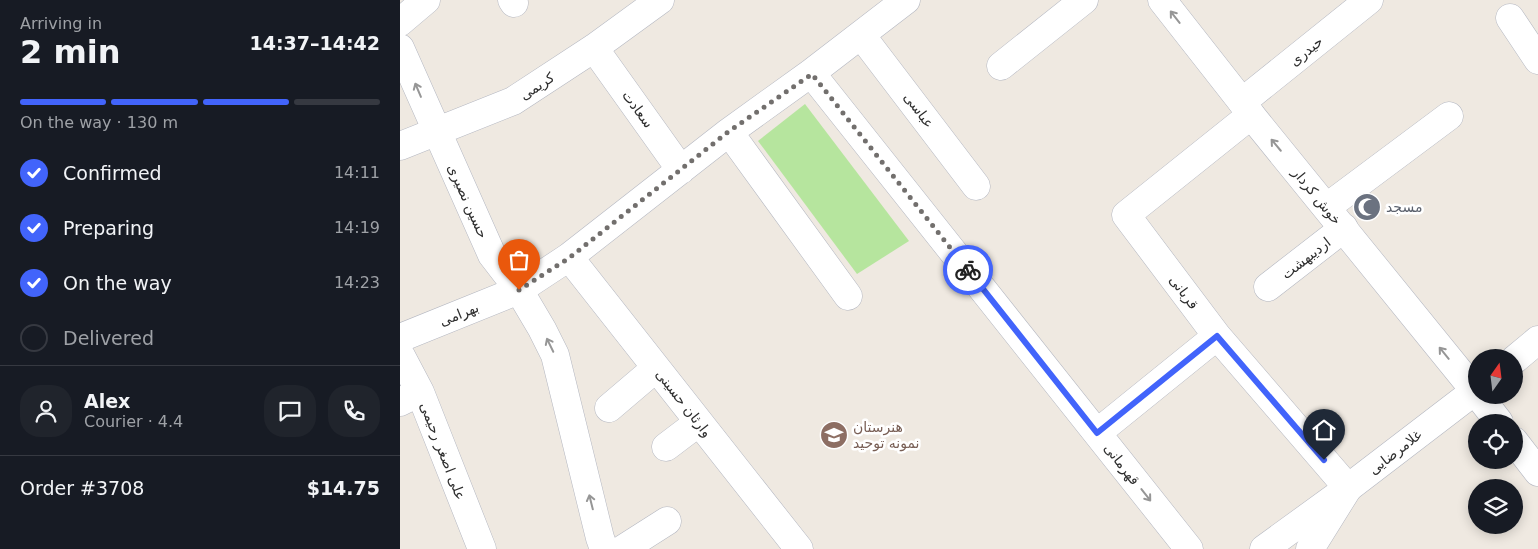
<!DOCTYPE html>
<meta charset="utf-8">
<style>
body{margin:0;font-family:"DejaVu Sans",Vazirmatn,sans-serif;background:#20242c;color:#f1f3f6;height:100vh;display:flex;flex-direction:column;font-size:19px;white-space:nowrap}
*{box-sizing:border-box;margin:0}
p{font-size:16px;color:#9ea1a6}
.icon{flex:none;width:28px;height:28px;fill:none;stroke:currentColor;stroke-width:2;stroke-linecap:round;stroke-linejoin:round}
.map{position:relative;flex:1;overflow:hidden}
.drawer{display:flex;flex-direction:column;background:#171b24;width:400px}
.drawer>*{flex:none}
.needle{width:32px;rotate:14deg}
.tools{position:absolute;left:1068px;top:349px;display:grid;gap:10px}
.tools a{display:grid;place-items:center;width:55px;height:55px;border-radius:50%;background:#171b24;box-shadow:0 2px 12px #0003;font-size:25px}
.pin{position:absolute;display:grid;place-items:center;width:42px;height:42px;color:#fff;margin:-51px -21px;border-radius:50% 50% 50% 0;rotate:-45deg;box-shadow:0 0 5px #0007}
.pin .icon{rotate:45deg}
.courier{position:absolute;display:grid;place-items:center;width:50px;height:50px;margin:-25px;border:4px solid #4264fb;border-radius:50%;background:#fff;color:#222;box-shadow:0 1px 6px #0007}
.summary em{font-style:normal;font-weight:700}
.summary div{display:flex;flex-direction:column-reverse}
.summary{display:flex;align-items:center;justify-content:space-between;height:85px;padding:0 20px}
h1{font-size:32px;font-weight:700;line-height:38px}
.bar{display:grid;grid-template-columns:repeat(4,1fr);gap:8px 5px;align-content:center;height:60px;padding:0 20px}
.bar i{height:6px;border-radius:4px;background:#363941}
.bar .on{background:#4264fb}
.bar p{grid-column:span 4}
.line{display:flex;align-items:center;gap:12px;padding:0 20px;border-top:1px solid #363941}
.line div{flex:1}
.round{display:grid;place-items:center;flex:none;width:52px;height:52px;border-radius:20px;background:#20242c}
ol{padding:0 20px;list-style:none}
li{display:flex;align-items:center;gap:15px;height:55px}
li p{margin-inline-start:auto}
li .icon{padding:5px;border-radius:50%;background:#4264fb;color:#fff;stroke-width:4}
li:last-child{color:#9ea1a6}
li i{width:28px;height:28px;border:2px solid #363941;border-radius:50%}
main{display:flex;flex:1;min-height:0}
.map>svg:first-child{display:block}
.green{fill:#b6e59e}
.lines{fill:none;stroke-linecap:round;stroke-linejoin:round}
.minor-casing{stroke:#b4b7c1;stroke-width:29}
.tertiary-casing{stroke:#b4b7c1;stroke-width:29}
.secondary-casing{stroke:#b4b7c1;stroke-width:29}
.minor{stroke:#fff;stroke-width:28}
.tertiary{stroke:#fff;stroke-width:28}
.secondary{stroke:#fff;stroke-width:28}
.oneway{stroke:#969696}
.done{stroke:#726f6d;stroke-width:5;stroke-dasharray:0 9}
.route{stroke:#4264fb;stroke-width:6}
.labels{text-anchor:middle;stroke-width:5;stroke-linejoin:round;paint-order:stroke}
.street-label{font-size:14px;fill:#2e2e2e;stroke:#fff}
.worship-label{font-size:14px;fill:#5b616d;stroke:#fff;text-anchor:start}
.education-label{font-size:14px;fill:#785e54;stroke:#fff;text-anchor:start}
</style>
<main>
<section class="drawer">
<div class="summary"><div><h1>2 min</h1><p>Arriving in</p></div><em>14:37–14:42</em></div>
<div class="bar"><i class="on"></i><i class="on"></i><i class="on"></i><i></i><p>On the way · 130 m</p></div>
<ol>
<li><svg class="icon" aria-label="check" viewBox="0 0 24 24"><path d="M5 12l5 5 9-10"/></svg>Confirmed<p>14:11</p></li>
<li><svg class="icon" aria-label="check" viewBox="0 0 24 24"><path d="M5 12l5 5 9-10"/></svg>Preparing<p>14:19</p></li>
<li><svg class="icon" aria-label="check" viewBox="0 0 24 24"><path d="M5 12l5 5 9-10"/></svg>On the way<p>14:23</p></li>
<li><i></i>Delivered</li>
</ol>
<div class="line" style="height:90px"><a class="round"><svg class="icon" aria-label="person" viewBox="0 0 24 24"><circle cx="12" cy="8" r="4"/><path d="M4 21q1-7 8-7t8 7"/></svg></a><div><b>Alex</b><p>Courier · 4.4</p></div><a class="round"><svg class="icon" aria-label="chat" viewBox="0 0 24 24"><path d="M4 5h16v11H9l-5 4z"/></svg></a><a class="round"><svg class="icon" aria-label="phone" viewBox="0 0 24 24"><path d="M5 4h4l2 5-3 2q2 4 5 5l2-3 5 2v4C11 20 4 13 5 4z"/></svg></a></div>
<div class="line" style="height:65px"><div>Order #3708</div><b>$14.75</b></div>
</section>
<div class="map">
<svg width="1138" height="549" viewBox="0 0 1138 549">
<rect width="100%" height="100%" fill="#efe9e1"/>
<path class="green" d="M405 104 509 241 457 274 358 141Z"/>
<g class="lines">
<g class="minor-casing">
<path id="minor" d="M112 0 114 3
M1110 18 1138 60
M0 22 26 0
M461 35 576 186
M0 48 92 255 119 290 142 329 155 355 200 538 204 549
M194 48 281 170
M601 66 684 0
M411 73 789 549
M842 102 969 0
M851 115 726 215 817 336 948 488 910 549
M329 132 448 296
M0 146 113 101 194 48 260 0
M927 207 1049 116
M169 257 399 549
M868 287 944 228
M0 338 119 290 169 257 329 132 411 73 506 0
M0 354 20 392 82 549
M1078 395 1099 422
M0 402 20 392
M209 408 256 368
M697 433 817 336
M1114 441 1138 472
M266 447 299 422
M223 549 267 521"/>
</g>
<g class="tertiary-casing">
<path id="tertiary" d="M762 0 842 102 851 115 1075 391"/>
</g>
<g class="secondary-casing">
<path id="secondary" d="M1114 360 1138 340
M864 549 948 488 1076 390"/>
</g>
<use href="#minor" class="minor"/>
<use href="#tertiary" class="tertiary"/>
<use href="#secondary" class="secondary"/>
</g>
<defs><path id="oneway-shaft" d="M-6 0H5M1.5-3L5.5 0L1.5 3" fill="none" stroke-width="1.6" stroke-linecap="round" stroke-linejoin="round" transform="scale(1.25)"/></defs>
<g class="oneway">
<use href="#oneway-shaft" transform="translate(775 17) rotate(-128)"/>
<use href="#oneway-shaft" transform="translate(18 90) rotate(-113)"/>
<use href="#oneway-shaft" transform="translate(876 145) rotate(-130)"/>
<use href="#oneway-shaft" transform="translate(150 345) rotate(-116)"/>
<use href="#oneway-shaft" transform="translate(1044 353) rotate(-129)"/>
<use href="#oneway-shaft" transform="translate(746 495) rotate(52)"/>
<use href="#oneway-shaft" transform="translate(191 502) rotate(-104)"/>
</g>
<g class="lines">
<path class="done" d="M119 290 169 258 328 132 412 74 568 270"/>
<path class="route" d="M568 270 697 433 817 336 924 460"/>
</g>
<defs>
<g id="mosque-disc" transform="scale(1.4375)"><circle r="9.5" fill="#6b7280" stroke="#fff"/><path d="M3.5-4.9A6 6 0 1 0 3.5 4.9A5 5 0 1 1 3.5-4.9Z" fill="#fff"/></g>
<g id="school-disc" transform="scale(1.4375)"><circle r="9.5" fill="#8d6e63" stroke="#fff"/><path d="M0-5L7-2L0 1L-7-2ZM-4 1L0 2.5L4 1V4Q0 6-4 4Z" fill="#fff"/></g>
</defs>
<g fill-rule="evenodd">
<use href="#mosque-disc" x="967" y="207"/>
<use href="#school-disc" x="434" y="435"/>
</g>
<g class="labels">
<g class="street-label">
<text transform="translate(906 51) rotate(-39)" y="5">حیدری</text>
<text transform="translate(137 86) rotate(-33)" y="5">کریمی</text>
<text transform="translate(238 109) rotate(54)" y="5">سعادت</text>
<text transform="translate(519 110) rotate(53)" y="5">عباسی</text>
<text transform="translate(917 196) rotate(51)" y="5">خوش کردار</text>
<text transform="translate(68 201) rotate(66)" y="5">حسین نصیری</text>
<text transform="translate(906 258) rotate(-38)" y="5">اردیبهشت</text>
<text transform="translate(784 292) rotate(53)" y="5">قربانی</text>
<text transform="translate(59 314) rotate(-22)" y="5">بهرامی</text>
<text transform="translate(284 403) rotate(52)" y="5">وارثان حسینی</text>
<text transform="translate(43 451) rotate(69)" y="5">علی اصغر رحیمی</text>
<text transform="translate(995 452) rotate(-38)" y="5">غلامرضایی</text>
<text transform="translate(722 464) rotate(52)" y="5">قهرمانی</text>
</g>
<g class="worship-label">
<text x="986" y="212">مسجد</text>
</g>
<g class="education-label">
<text x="453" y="432">هنرستان<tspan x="453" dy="16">نمونه توحید</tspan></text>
</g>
</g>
</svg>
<div class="tools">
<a><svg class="needle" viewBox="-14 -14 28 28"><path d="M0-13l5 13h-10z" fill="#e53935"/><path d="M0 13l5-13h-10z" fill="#9ea1a6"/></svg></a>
<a><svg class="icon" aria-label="locate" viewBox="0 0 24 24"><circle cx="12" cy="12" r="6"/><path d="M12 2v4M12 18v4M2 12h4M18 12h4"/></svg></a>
<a><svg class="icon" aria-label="layers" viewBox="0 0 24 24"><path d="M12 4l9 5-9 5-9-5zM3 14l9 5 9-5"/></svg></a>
</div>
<div class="pin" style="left:119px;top:290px;background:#ea580c"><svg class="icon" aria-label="bag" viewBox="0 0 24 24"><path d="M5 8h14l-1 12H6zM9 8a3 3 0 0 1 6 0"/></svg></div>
<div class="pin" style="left:924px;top:460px;background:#1f2937"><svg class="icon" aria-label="home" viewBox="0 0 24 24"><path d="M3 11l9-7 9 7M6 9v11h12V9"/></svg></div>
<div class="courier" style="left:568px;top:270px"><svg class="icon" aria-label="bike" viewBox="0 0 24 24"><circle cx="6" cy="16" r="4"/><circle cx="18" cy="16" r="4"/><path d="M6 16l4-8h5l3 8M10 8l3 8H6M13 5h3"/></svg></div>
</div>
</main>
